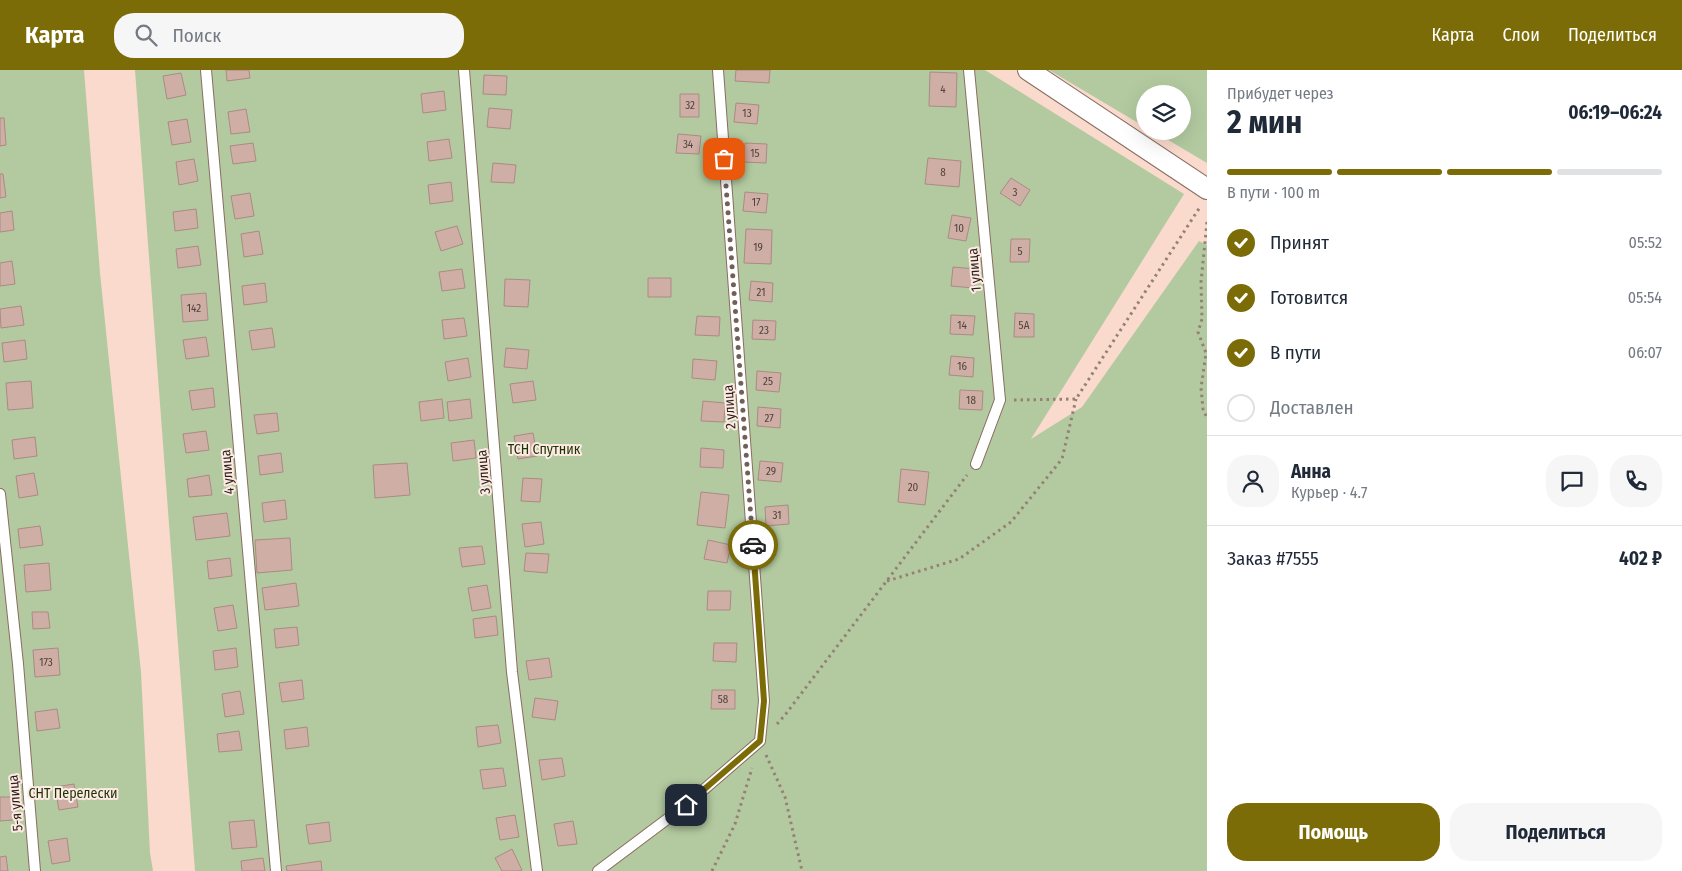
<!DOCTYPE html>
<html lang="ru">
<meta charset="utf-8">
<style>
body{margin:0;font-family:"Fira Sans Condensed",sans-serif;background:#f6f6f7;color:#1f2937;height:100vh;display:flex;flex-direction:column;font-size:19px;white-space:nowrap}
*{box-sizing:border-box;margin:0}
p{font-size:16px;color:#747a83}
.icon{flex:none;width:28px;height:28px;fill:none;stroke:currentColor;stroke-width:2;stroke-linecap:round;stroke-linejoin:round}
.map{position:relative;flex:1;overflow:hidden}
.drawer{display:flex;flex-direction:column;background:#fff;width:475px}
.drawer>*{flex:none}
.buttons{position:absolute;left:1136px;top:15px;display:grid;gap:10px}
.buttons a{display:grid;place-items:center;width:55px;height:55px;border-radius:50%;background:#fff;box-shadow:0 5px 20px #0002;font-size:25px}
.pin{position:absolute;display:grid;place-items:center;width:42px;height:42px;color:#fff;margin:-21px;border-radius:10px;box-shadow:0 2px 8px #0006}
.courier{position:absolute;display:grid;place-items:center;width:50px;height:50px;margin:-25px;border:4px solid #7c6c07;border-radius:50%;background:#fff;color:#222;box-shadow:0 1px 6px #0007}
.overview em{font-style:normal;font-weight:700}
.overview div{display:flex;flex-direction:column-reverse}
.overview{display:flex;align-items:center;justify-content:space-between;height:85px;padding:0 20px}
h1{font-size:32px;font-weight:700;line-height:38px}
.bar{display:grid;grid-template-columns:repeat(4,1fr);gap:8px 5px;align-content:center;height:60px;padding:0 20px}
.bar i{height:6px;border-radius:4px;background:#e0e1e3}
.bar .on{background:#7c6c07}
.bar p{grid-column:span 4}
.line{display:flex;align-items:center;gap:12px;padding:0 20px;border-top:1px solid #e0e1e3}
.line div{flex:1}
.round{display:grid;place-items:center;flex:none;width:52px;height:52px;border-radius:20px;background:#f6f6f7}
ol{padding:0 20px;list-style:none}
li{display:flex;align-items:center;gap:15px;height:55px}
li p{margin-inline-start:auto}
li .icon{padding:5px;border-radius:50%;background:#7c6c07;color:#fff;stroke-width:4}
li:last-child{color:#747a83}
li i{width:28px;height:28px;border:2px solid #e0e1e3;border-radius:50%}
.primary-button{display:flex;gap:10px;margin-top:auto;padding:10px 20px}
.primary-button a{flex:1;height:58px;border-radius:20px;background:#7c6c07;color:#fff;font-size:20px;font-weight:700;line-height:58px;text-align:center}
.primary-button a+a{background:#f6f6f7;color:#1f2937}
header{display:flex;align-items:center;gap:30px;box-sizing:border-box;height:70px;padding:0 25px;background:#7c6c07;color:#fff}
header strong{font-size:24px}
nav{display:flex;gap:28px;margin-inline-start:auto;font-size:18px}
.search{width:350px;height:45px;background:#f6f6f7;display:flex;align-items:center;gap:12px;box-sizing:border-box;padding:0 18px;border-radius:20px;color:#747a83;font-size:19px}
main{display:flex;flex:1;min-height:0}
.map>svg:first-child{display:block}
.green{fill:#b3caa0}
.building{fill:#ceaea5;stroke:#aa8b82}
.lines{fill:none;stroke-linecap:round;stroke-linejoin:round}
.service-casing{stroke:#896d61;stroke-width:12}
.minor-casing{stroke:#896d61;stroke-width:22}
.path{stroke:#958076;stroke-width:3;stroke-dasharray:2.5 4;stroke-linecap:butt}
.service{stroke:#fff;stroke-width:10}
.minor{stroke:#fff;stroke-width:20}
.done{stroke:#726058;stroke-width:5;stroke-dasharray:0 9}
.route{stroke:#7c6c07;stroke-width:6}
.labels{text-anchor:middle;stroke-width:4;stroke-linejoin:round;paint-order:stroke}
.number-label{font-size:11px;fill:#53433d}
.street-label{font-size:14px;fill:#2a1f1a;stroke:#fdeae2}
.park-label{font-size:14px;fill:#1e3305;stroke:#fdeae2}
</style>
<header>
<strong>Карта</strong>
<div class="search"><svg class="icon" aria-label="search" viewBox="0 0 24 24"><circle cx="10" cy="10" r="6"/><path d="M15 15l6 6"/></svg>Поиск</div>
<nav><a>Карта</a><a>Слои</a><a>Поделиться</a></nav>
</header>
<main>
<div class="map">
<svg width="1207" height="801" viewBox="0 0 1207 801">
<rect width="100%" height="100%" fill="#f9dacc"/>
<path class="green" d="M0 0H84L100 203 141 602 150 783 153 801H0Z
M135 0H985L1184 124 1031 369 1082 337 1199 171 1207 175V801H195Z
M1049 0H1207V93L1153 61H1182V24H1145V57Z"/>
<path class="building" d="M226 0H249L250 8 227 11Z
M736 0H770L769 13 735 11Z
M930 2 957 3 956 37 929 36Z
M181 3 186 25 167 29 163 6Z
M484 5 507 6 506 25 483 24Z
M444 21 446 40 423 43 421 24Z
M680 24H699V47H680Z
M736 33 759 35 757 54 734 52Z
M489 38 512 40 510 59 487 57Z
M246 39 250 62 231 64 228 42Z
M0 48H4L6 75 0 76Z
M187 49 191 72 172 75 168 52Z
M678 64 701 66 699 84 676 83Z
M449 69 452 88 429 91 427 72Z
M253 73 256 91 233 94 230 76Z
M745 73 767 74 766 93 743 92Z
M928 88 961 91 959 117 925 114Z
M194 89 198 111 179 115 176 92Z
M493 93 516 95 514 113 491 112Z
M0 104H3L6 127 0 128Z
M1011 108 1030 120 1020 136 1000 123Z
M451 112 453 131 430 134 428 115Z
M745 122 768 124 766 143 743 141Z
M250 123 254 146 235 149 231 126Z
M196 139 198 158 175 161 173 142Z
M12 141 14 160 0 162V143Z
M952 145 971 148 966 171 948 168Z
M457 156 463 174 441 181 435 162Z
M746 159 772 160 771 194 744 193Z
M259 161 263 184 244 187 241 164Z
M1011 169H1030L1029 192H1010Z
M198 176 201 195 178 198 176 179Z
M12 191 15 214 0 216V193Z
M953 197 976 199 974 218 951 216Z
M462 199 465 218 442 221 439 202Z
M648 208H671V227H648Z
M505 209 530 210 528 237 504 236Z
M751 211 773 213 772 232 749 230Z
M265 213 267 232 244 235 242 216Z
M206 223 208 250 183 252 181 225Z
M21 236 24 255 1 258 0 239Z
M1015 243 1034 244V267H1014Z
M951 245 975 246 973 265 950 264Z
M697 246 720 247 719 266 695 265Z
M464 248 467 266 444 269 442 250Z
M753 250 776 251 775 270 752 269Z
M272 258 275 277 252 280 249 261Z
M206 267 209 286 186 289 183 270Z
M25 270 27 289 4 292 2 273Z
M506 278 529 280 527 299 504 297Z
M951 286 974 288 973 307 949 305Z
M468 288 471 307 448 311 445 292Z
M693 289 717 291 715 310 692 308Z
M757 301 781 303 779 322 756 320Z
M31 311 33 338 8 340 6 313Z
M533 311 536 330 513 333 510 314Z
M213 318 215 337 192 340 189 321Z
M960 320 983 321 982 340 959 339Z
M442 329 444 348 421 351 419 332Z
M470 329 472 348 449 351 447 332Z
M703 331 725 333 724 352 701 351Z
M758 337 781 339 780 358 757 356Z
M277 343 279 361 257 364 254 345Z
M206 361 209 380 186 383 183 364Z
M533 363 537 386 518 389 514 366Z
M35 367 37 386 14 389 12 370Z
M474 370 476 388 453 391 451 373Z
M701 378 724 380 723 398 700 397Z
M281 383 283 402 260 405 258 386Z
M760 391 783 393 781 412 758 410Z
M407 393 410 425 375 428 373 395Z
M901 399 929 402 925 435 898 432Z
M34 403 38 425 19 428 16 406Z
M209 405 212 425 189 427 187 409Z
M523 408 542 409 540 432 521 431Z
M701 422 729 425 725 458 697 455Z
M285 430 287 449 264 452 262 433Z
M788 435 789 454 766 456 765 437Z
M227 443 230 466 196 470 193 447Z
M541 452 544 474 525 477 522 454Z
M40 456 43 475 20 478 18 459Z
M290 468 292 500 257 503 255 470Z
M708 470 731 475 727 493 704 489Z
M482 476 485 494 462 497 459 478Z
M526 483 549 484 547 503 524 501Z
M230 488 232 506 209 509 207 491Z
M49 493 51 520 26 522 24 495Z
M296 513 299 536 265 540 262 518Z
M487 515 491 538 472 541 468 518Z
M708 521H731L730 540H707Z
M233 535 237 558 218 561 214 538Z
M32 542H48L50 558 33 559Z
M496 546 498 565 475 568 473 549Z
M297 557 299 575 276 578 274 559Z
M714 573H737L736 592 713 591Z
M58 578 60 605 35 607 33 580Z
M236 578 238 597 215 600 213 581Z
M549 588 552 607 529 610 526 591Z
M302 610 304 629 282 632 279 613Z
M712 620H735V639H711Z
M240 621 244 644 225 647 222 624Z
M535 628 558 631 555 650 532 647Z
M57 639 60 658 37 661 35 642Z
M498 655 501 673 478 677 476 657Z
M307 657 309 676 286 679 284 660Z
M239 661 242 680 219 682 217 664Z
M562 688 565 706 542 710 539 690Z
M503 698 506 716 483 719 480 700Z
M74 714 78 737 59 740 55 717Z
M0 727H11L13 750 0 751Z
M515 745 519 767 500 770 496 748Z
M254 750 257 777 232 779 229 752Z
M573 751 577 774 558 776 554 754Z
M329 752 331 771 309 774 306 755Z
M67 768 70 791 52 794 48 771Z
M512 779 522 800 519 801H502L495 788Z
M6 786 8 801H0V787Z
M263 788 265 801H242L241 791Z
M321 791 322 801H287L286 796Z"/>
<g class="lines">
<g class="service-casing">
<path id="service" d="M206 0 276 801
M464 0 512 602 537 801
M969 0 1000 330 976 394
M0 424 18 594 35 801
M598 801 686 735 760 671 764 631 718 0"/>
</g>
<g class="minor-casing">
<path id="minor" d="M1028 0 1207 119"/>
</g>
<path class="path" d="M1207 152 1201 212 1202 249 1198 262 1206 283 1201 318 1203 339 1207 348
M1014 330 1076 329 1200 137
M887 511 959 489 1011 452 1062 389 1076 329
M777 654 785 645 967 405
M766 685 785 727 802 801
M712 801 735 754 752 698"/>
<use href="#service" class="service"/>
<use href="#minor" class="minor"/>
</g>
<g class="lines">
<path class="done" d="M724 89 753 475"/>
<path class="route" d="M686 735 760 671 764 631 753 475"/>
</g>
<g class="labels">
<g class="number-label">
<text x="943" y="23">4</text>
<text x="690" y="39">32</text>
<text x="747" y="47">13</text>
<text x="688" y="78">34</text>
<text x="755" y="87">15</text>
<text x="943" y="106">8</text>
<text x="1015" y="126">3</text>
<text x="756" y="136">17</text>
<text x="959" y="162">10</text>
<text x="758" y="181">19</text>
<text x="1020" y="185">5</text>
<text x="761" y="226">21</text>
<text x="194" y="242">142</text>
<text x="962" y="259">14</text>
<text x="1024" y="259">5А</text>
<text x="764" y="264">23</text>
<text x="962" y="300">16</text>
<text x="768" y="315">25</text>
<text x="971" y="334">18</text>
<text x="769" y="352">27</text>
<text x="771" y="405">29</text>
<text x="913" y="421">20</text>
<text x="777" y="449">31</text>
<text x="46" y="596">173</text>
<text x="723" y="633">58</text>
</g>
<g class="street-label">
<text transform="translate(974 200) rotate(-95)" y="5">1 улица</text>
<text transform="translate(729 337) rotate(-94)" y="5">2 улица</text>
<text transform="translate(227 402) rotate(-95)" y="5">4 улица</text>
<text transform="translate(483 402) rotate(-95)" y="5">3 улица</text>
<text transform="translate(15 733) rotate(-95)" y="5">5-я улица</text>
</g>
<g class="park-label">
<text x="544" y="384">ТСН Спутник</text>
<text x="73" y="728">СНТ Перелески</text>
</g>
</g>
</svg>
<div class="buttons">
<a><svg class="icon" aria-label="layers" viewBox="0 0 24 24"><path d="M12 4l9 5-9 5-9-5zM3 14l9 5 9-5"/></svg></a>
</div>
<div class="pin" style="left:724px;top:89px;background:#ea580c"><svg class="icon" aria-label="bag" viewBox="0 0 24 24"><path d="M5 8h14l-1 12H6zM9 8a3 3 0 0 1 6 0"/></svg></div>
<div class="pin" style="left:686px;top:735px;background:#1f2937"><svg class="icon" aria-label="home" viewBox="0 0 24 24"><path d="M3 11l9-7 9 7M6 9v11h12V9"/></svg></div>
<div class="courier" style="left:753px;top:475px"><svg class="icon" aria-label="car" viewBox="0 0 24 24"><path d="M5 17H2v-5l4-1 3-4h7l3 4 3 1v5h-3M9 17h6M6 11h13"/><circle cx="7" cy="17" r="2"/><circle cx="17" cy="17" r="2"/></svg></div>
</div>
<section class="drawer">
<div class="overview"><div><h1>2 мин</h1><p>Прибудет через</p></div><em>06:19–06:24</em></div>
<div class="bar"><i class="on"></i><i class="on"></i><i class="on"></i><i></i><p>В пути · 100 m</p></div>
<ol>
<li><svg class="icon" aria-label="check" viewBox="0 0 24 24"><path d="M5 12l5 5 9-10"/></svg>Принят<p>05:52</p></li>
<li><svg class="icon" aria-label="check" viewBox="0 0 24 24"><path d="M5 12l5 5 9-10"/></svg>Готовится<p>05:54</p></li>
<li><svg class="icon" aria-label="check" viewBox="0 0 24 24"><path d="M5 12l5 5 9-10"/></svg>В пути<p>06:07</p></li>
<li><i></i>Доставлен</li>
</ol>
<div class="line" style="height:90px"><a class="round"><svg class="icon" aria-label="person" viewBox="0 0 24 24"><circle cx="12" cy="8" r="4"/><path d="M4 21q1-7 8-7t8 7"/></svg></a><div><b>Анна</b><p>Курьер · 4.7</p></div><a class="round"><svg class="icon" aria-label="chat" viewBox="0 0 24 24"><path d="M4 5h16v11H9l-5 4z"/></svg></a><a class="round"><svg class="icon" aria-label="phone" viewBox="0 0 24 24"><path d="M5 4h4l2 5-3 2q2 4 5 5l2-3 5 2v4C11 20 4 13 5 4z"/></svg></a></div>
<div class="line" style="height:65px"><div>Заказ #7555</div><b>402 ₽</b></div>
<div class="primary-button"><a>Помощь</a><a>Поделиться</a></div>
</section>
</main>
